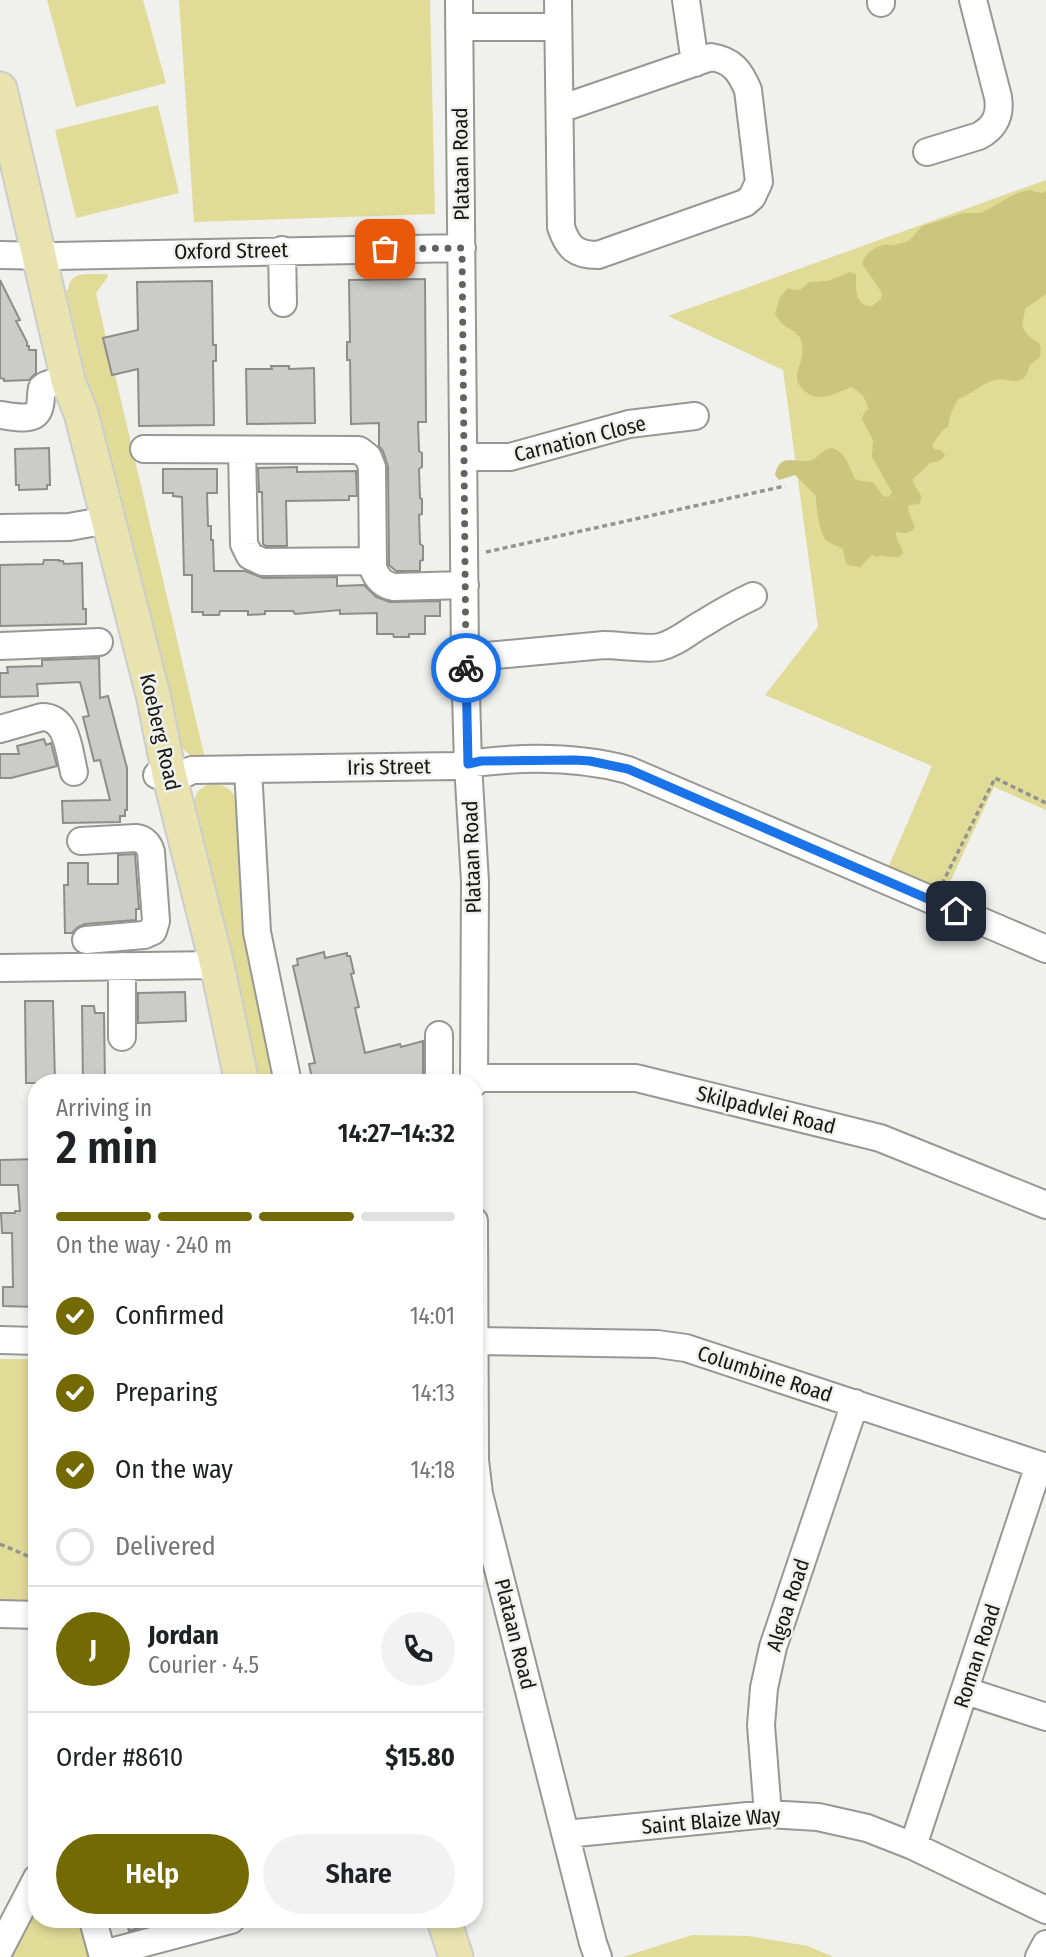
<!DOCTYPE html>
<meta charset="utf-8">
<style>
body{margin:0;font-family:"Fira Sans Condensed",sans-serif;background:#f2f2f2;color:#202124;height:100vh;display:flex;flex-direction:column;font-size:26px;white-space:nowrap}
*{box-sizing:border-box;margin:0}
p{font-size:23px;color:#757577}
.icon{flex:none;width:38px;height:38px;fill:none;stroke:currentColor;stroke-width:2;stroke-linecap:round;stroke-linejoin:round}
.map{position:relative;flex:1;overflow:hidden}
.panel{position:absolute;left:28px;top:1074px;width:455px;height:854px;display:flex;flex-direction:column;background:#fff;border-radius:28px;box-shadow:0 4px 10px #0003}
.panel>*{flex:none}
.pin{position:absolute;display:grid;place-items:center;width:60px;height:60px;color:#fff;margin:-30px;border-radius:14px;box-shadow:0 4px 10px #0006}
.courier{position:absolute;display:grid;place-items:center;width:70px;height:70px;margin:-35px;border:5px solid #1a73e8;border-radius:50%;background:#fff;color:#222;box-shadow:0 2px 9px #0007}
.summary em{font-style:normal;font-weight:600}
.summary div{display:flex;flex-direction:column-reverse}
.summary{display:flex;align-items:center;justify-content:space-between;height:119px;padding:0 28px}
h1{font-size:46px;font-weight:600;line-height:52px}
.bar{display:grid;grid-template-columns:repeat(4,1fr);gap:10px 7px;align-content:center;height:84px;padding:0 28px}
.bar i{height:9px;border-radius:5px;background:#e0e0e0}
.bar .active{background:#736a03}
.bar p{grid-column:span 4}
.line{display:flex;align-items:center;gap:18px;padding:0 28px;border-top:2px solid #e0e0e0}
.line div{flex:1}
.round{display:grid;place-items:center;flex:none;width:74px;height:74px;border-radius:37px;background:#f2f2f2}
ol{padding:0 28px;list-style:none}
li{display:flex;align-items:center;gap:21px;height:77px}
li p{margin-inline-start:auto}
li .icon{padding:7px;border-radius:50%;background:#736a03;color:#fff;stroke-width:4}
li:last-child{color:#757577}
li i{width:38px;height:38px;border:4px solid #e0e0e0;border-radius:50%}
.action{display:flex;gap:14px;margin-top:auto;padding:14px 28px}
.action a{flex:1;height:80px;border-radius:42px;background:#736a03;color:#fff;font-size:28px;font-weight:600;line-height:80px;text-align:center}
.action a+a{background:#f2f2f2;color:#202124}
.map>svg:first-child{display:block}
.green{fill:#e0db97}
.forest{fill:#cbc57e}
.building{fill:#cbcbc7;stroke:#8d8d8a;stroke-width:2}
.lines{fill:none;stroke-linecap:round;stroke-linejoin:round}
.minor-casing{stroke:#979793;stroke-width:30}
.major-casing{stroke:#ccc;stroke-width:37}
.path{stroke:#949491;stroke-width:3.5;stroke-dasharray:5 3.5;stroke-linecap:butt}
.minor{stroke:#fff;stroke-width:26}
.major{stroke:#e8e3af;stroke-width:33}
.done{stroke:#626260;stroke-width:7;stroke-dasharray:0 12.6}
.route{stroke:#1a73e8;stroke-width:9}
.labels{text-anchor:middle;stroke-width:5;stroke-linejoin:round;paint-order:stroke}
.street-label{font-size:21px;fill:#161615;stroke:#f0f0ec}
</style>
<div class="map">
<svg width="1046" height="1957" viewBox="0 0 1046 1957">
<rect width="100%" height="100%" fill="#f0f0ec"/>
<path class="green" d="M47 0H143L166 83 76 107Z
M179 0H430L435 214 194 222Z
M158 105 179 193 76 218 55 130Z
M1046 180V810L994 787 944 895 887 870 932 766 765 695 818 627 783 370 668 316Z
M84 274H107L108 277 96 293 106 338 103 339 112 375H115L205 759H192L190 755 180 746 118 512 66 290H68C69 279 74 276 84 274Z
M206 785C220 784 230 785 236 799L241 919 280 1083H254L193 805 197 792Z
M0 1359H37V1603H0Z
M37 1907V1920H83L93 1957H12Z
M692 1935 749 1936 808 1946 833 1957H623Z"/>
<path class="forest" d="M1030 190 1041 193 1046 191V294L1025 309 1022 326C1024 329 1026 333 1028 335 1039 346 1042 338 1040 357 1039 358 1032 363 1031 364 1027 370 1029 375 1022 379 1014 384 1003 377 994 380 981 384 972 394 958 399L950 416 948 427 943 430 932 445 935 450H941L945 455C941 461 938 462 930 463L913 479C913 490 926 493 919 504L909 505 908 511 915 527C909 535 905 533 896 532 895 540 902 545 903 553L899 557H888L882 555 877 557 872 555 860 567 848 565 845 560 843 549C838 546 831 544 827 541 819 534 816 506 816 496L795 475 779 480 775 475C780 450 798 465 812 460 821 456 826 444 837 450 847 456 850 469 855 479L861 481 873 482 883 496 889 497 892 492 872 457 873 440 862 419 864 413 868 409C867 398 860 392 851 387 834 394 816 405 802 388 799 385 797 383 797 378 797 366 806 356 801 340 798 331 788 329 781 323 779 320 777 317 775 314L780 297 788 288 794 290H800L809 282 828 281 850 272 856 274C856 288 854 306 872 306L881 299 882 293 862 264C864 255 874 247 883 245 889 243 889 247 895 245 899 244 902 243 906 242 914 239 916 230 923 226L963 213H981L1017 193Z"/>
<path class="building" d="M425 279 426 422H418L419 451 422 453V467L419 469 420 498 422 499V514L419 515 420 544 423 546V560L420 561V571H396L389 565 388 467 383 451 379 446V423L351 424 350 360H347V342H350L349 280Z
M0 280 20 320 16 321 27 342V346H29V350H36V373L29 380 4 381V379L0 378Z
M212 281 213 345H216V361H213L214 425 139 426 138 369 112 375 103 338 138 330 137 282Z
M271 366H289V369L314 368 315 423 247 424 246 369H272Z
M49 448 50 485H47V489L19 490V485H16L15 449Z
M297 467V472L356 471 357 496H349V500L286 501 287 546H266L263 544 262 492H259L258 468Z
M163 469H217V493H207L208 526H211V540H213L214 571H245L263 578 337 577V586L364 585 376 597 390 602 440 601V616H425V634H409V637H394L393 634H377V613L340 614V610L295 614 293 611H265V614L248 615V611H220L219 615H203V612H192V575H184L182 497 173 496V493H163Z
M44 560H59V561H63L64 564 82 563 83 609H86V624L0 626V565L43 564Z
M99 658 100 698 108 696 127 768V810H125V816H120V822L63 823 62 801 110 800 100 760 94 761 83 717 89 716 80 682 37 684 38 696 0 697V673H8L7 667 42 666V660Z
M44 739 46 745 51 743 57 766 11 778H0V754H19L17 746Z
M135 854 139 909H136V920L85 924 78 927 72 933H65L64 885H68V863H88V884H118V855Z
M324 952 325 958 347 953V956H350L354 973 351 974 359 1007 355 1008 365 1053 400 1044 401 1047 423 1041V1083H313L309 1064 315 1063 293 966 298 965 297 959Z
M185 992 186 1021 138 1023V993Z
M25 1001H53L55 1083H26Z
M82 1006H94L95 1013H104L105 1083H83Z
M37 1159V1307L3 1306V1287H13L12 1233H2L1 1213H15V1211H20L18 1185H0V1160Z
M126 1920H140L142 1927 129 1931Z"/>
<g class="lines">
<g class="minor-casing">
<path id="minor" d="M459 0 465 658 468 764 475 882 474 1083
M558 0 561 227C568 248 576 255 598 255L745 203 752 197 759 182 748 90C740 71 732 60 711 57L560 109
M686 0 695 63
M881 3V0
M459 27H558
M927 152 979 136C995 127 1001 115 998 97L973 0
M282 250 283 303
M0 255 55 256 462 248
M0 415C10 416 32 422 38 411 42 405 40 395 42 388L46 385 67 378
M144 449 359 450 368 457 372 467 373 568C377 579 383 585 394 587L465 585
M242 450 244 544 250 556 263 562 373 561
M464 457H510L629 424 695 416
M0 528 69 527 108 520
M0 646 99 642
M465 658 604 645C620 645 647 650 660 647 677 643 689 631 704 623 720 613 736 604 753 596
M0 729 42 717C68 717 69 752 74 772
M248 769 257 932 288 1083
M157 775 186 773 192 770 454 766C510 757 573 755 628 770L1046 949
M81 841 136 838C144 839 149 844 151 852L156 921 153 931 144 935 86 940
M122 966V1037
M0 968 217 965
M439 1035V1083
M474 1078H636L880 1138 1046 1205
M474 1221 475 1460 479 1494 593 1943 598 1957
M0 1340 37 1341
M474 1341 657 1344 686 1348 1046 1467
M0 1614 37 1615
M966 1691 1046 1717
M768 1814 761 1725 764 1688 773 1647 855 1403
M566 1834 768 1814 818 1817 867 1828 913 1846 1046 1910
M913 1846 1039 1465
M93 1920 103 1957
M0 1949 37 1878
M103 1954 231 1920
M1039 1957 1046 1944"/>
</g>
<g class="major-casing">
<path id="major" d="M0 89 69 384 81 413 154 699 169 774 217 965 242 1083
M444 1920 456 1957"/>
</g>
<path class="path" d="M486 552 785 486
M942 884 995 778 1046 803
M0 1544 37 1560"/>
<use href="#minor" class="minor"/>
<use href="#major" class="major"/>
</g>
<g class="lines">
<path class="done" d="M385 249 462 248 466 668"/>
<path class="route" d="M466 668 468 764 481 761 575 760 590 761 628 769 956 911"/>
</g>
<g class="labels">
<g class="street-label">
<text transform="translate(461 164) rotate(-91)" y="7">Plataan Road</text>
<text transform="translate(231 251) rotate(-1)" y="7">Oxford Street</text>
<text transform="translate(580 439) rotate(-14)" y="7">Carnation Close</text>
<text transform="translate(160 732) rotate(77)" y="7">Koeberg Road</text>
<text transform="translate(389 767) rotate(-1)" y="7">Iris Street</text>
<text transform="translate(472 857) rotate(-92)" y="7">Plataan Road</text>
<text transform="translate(766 1110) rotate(14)" y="7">Skilpadvlei Road</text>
<text transform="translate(765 1374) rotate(18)" y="7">Columbine Road</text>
<text transform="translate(788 1605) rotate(-72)" y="7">Algoa Road</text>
<text transform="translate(515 1634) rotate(76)" y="7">Plataan Road</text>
<text transform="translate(977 1656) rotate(-72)" y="7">Roman Road</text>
<text transform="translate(711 1821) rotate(-5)" y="7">Saint Blaize Way</text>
</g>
</g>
</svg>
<div class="pin" style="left:385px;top:249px;background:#ea580c"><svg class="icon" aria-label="bag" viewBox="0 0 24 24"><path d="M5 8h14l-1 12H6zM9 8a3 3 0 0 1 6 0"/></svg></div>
<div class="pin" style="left:956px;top:911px;background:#1f2937"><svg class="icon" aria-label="home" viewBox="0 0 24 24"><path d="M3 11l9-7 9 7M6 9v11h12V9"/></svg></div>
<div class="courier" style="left:466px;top:668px"><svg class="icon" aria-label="bike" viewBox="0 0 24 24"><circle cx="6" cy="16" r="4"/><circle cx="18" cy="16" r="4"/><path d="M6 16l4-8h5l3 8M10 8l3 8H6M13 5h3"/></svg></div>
<section class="panel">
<div class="summary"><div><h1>2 min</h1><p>Arriving in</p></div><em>14:27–14:32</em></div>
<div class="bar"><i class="active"></i><i class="active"></i><i class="active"></i><i></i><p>On the way · 240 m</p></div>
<ol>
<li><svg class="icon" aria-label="check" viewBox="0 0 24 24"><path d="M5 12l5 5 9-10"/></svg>Confirmed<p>14:01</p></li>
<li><svg class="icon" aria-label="check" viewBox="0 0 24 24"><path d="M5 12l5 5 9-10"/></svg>Preparing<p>14:13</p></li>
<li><svg class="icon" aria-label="check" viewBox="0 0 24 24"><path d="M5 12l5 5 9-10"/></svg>On the way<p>14:18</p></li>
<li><i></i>Delivered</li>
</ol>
<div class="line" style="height:126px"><b class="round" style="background:#736a03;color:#fff">J</b><div><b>Jordan</b><p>Courier · 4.5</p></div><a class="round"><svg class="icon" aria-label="phone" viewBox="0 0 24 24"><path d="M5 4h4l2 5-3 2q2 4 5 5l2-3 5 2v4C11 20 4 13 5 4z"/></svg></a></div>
<div class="line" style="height:91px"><div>Order #8610</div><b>$15.80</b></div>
<div class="action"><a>Help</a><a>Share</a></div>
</section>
</div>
